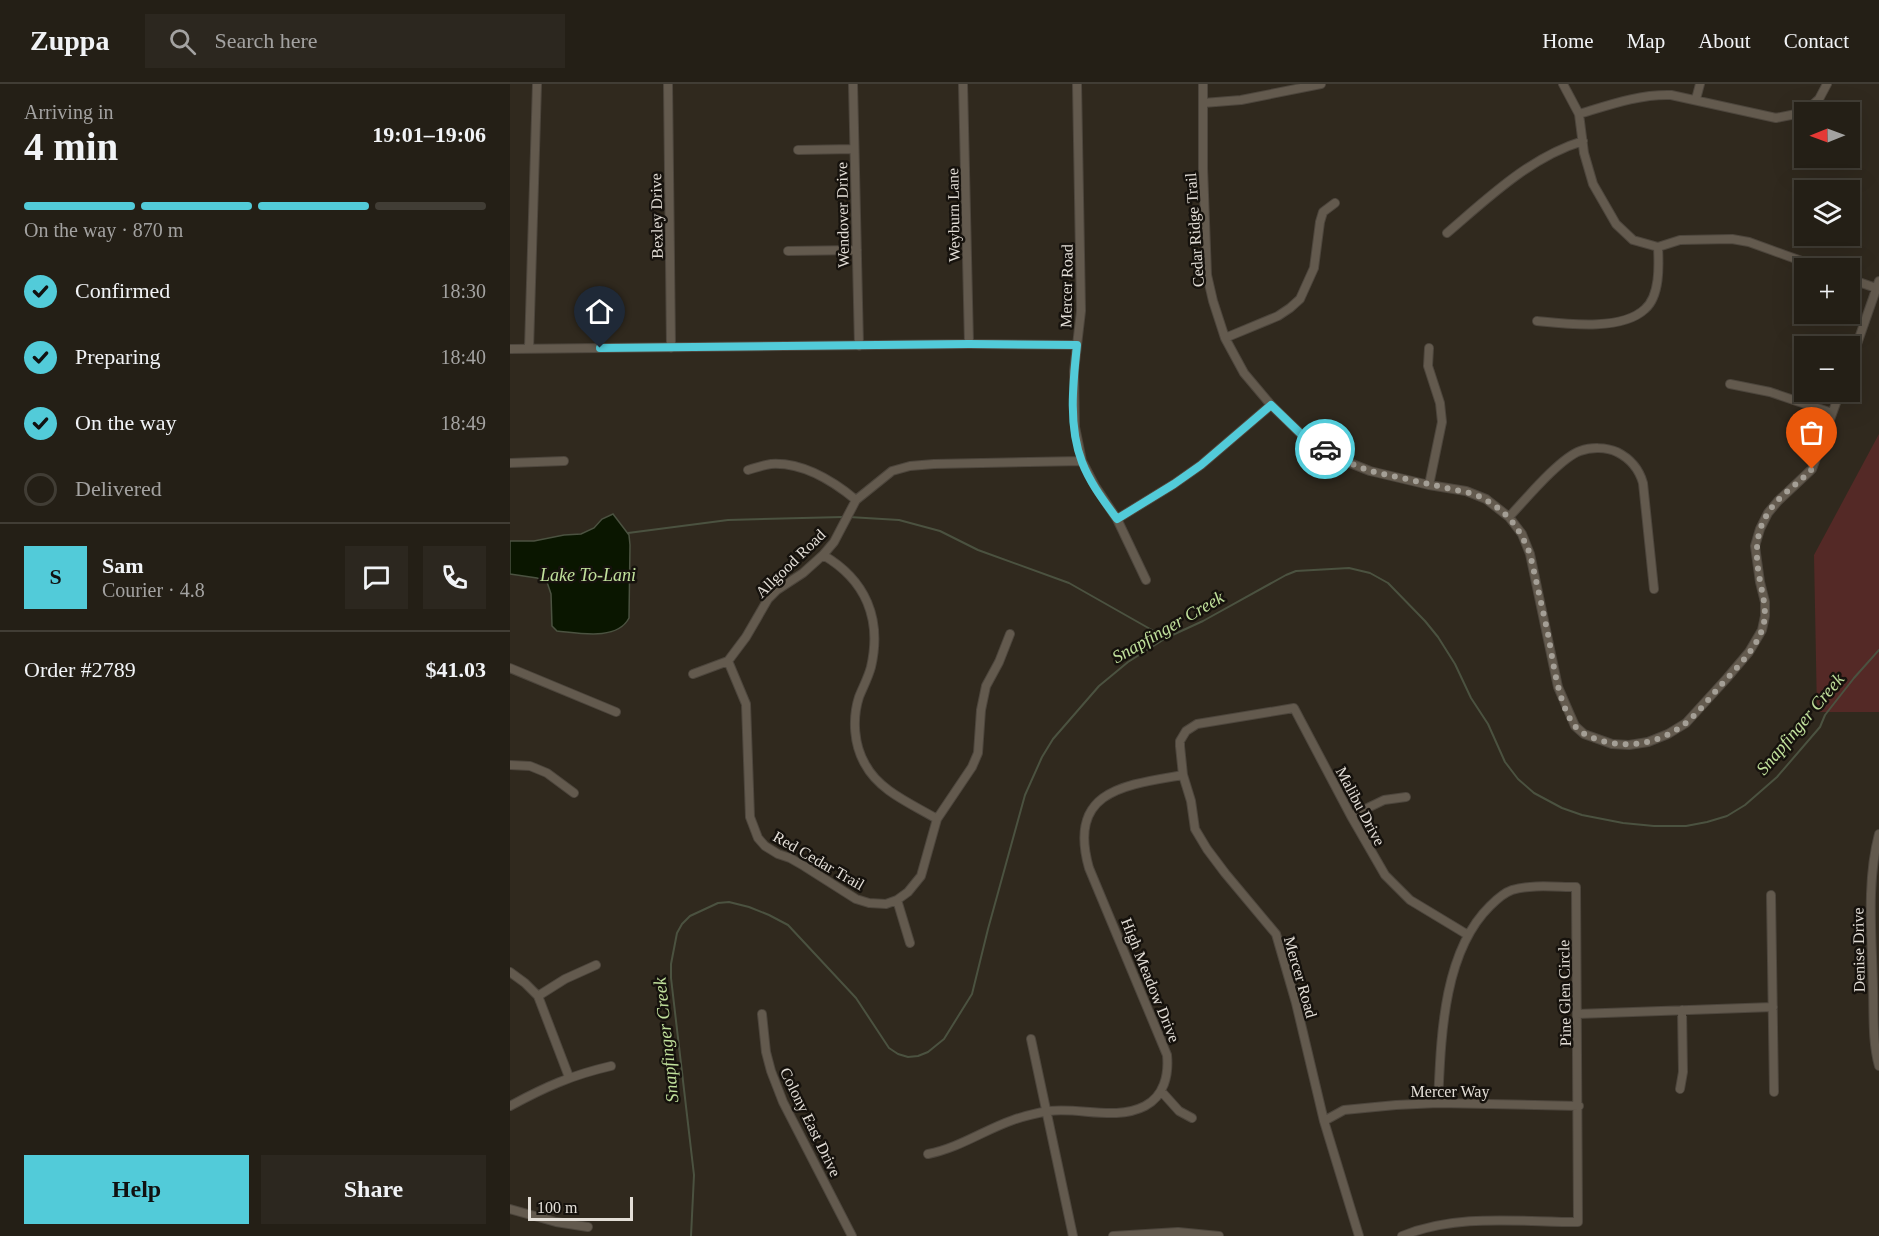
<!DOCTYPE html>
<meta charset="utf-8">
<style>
body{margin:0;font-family:Georgia,serif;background:#2c271f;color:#f1f3f6;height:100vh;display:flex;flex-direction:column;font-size:22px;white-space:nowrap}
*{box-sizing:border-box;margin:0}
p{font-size:20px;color:#a3a2a1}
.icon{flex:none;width:33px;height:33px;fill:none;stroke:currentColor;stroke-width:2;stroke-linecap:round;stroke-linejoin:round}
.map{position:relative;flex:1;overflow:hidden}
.side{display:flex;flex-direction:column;background:#241f16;width:510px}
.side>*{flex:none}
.needle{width:39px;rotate:269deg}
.tools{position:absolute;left:1284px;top:18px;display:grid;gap:12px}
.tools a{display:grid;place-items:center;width:66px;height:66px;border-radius:0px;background:#241f16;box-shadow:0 6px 24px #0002,0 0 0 2px #413d35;font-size:30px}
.scale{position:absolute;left:18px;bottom:15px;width:105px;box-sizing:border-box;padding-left:6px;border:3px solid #e3ded7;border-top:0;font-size:16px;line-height:21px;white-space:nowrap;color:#e3ded7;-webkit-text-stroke:4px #16120d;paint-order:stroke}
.pin{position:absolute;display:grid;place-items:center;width:51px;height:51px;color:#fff;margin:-62px -26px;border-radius:50% 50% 50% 0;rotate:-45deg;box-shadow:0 0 6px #0007}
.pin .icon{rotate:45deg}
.courier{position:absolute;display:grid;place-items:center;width:60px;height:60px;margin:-30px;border:4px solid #52cbd9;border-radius:50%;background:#fff;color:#222;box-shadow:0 2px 8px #0007}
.summary em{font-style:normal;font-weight:600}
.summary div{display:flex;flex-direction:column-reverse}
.summary{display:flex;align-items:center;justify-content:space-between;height:102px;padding:0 24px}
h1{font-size:39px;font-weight:600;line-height:45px}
.bar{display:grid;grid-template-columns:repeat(4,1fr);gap:9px 6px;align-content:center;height:72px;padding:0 24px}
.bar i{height:8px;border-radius:4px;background:#413d35}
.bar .active{background:#52cbd9}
.bar p{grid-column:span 4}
.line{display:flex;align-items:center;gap:15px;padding:0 24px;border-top:2px solid #413d35}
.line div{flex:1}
.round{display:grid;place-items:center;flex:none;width:63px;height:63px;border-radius:0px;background:#2c271f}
ol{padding:0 24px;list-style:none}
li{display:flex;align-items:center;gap:18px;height:66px}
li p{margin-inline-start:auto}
li .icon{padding:6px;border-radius:50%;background:#52cbd9;color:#111;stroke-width:4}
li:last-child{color:#a3a2a1}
li i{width:33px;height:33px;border:3px solid #413d35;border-radius:50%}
.action{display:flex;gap:12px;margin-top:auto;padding:12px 24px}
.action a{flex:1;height:69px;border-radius:0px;background:#52cbd9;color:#111;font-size:24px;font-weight:600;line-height:69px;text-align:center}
.action a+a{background:#2c271f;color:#f1f3f6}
header{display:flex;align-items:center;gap:36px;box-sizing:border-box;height:84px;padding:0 30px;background:#241f16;border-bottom:2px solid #413d35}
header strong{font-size:28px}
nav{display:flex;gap:33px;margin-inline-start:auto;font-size:21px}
.search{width:420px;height:54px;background:#2c271f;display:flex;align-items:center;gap:15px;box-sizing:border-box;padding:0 21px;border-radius:0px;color:#a3a2a1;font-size:22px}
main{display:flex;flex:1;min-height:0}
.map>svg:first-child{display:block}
.green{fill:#542926}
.water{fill:#0a1600;stroke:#4b5240;stroke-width:1.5}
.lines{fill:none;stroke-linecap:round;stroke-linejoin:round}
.stream{stroke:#4b5240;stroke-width:2}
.street-casing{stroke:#4d463d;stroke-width:10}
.street{stroke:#635a4e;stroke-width:8}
.done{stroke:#a49f96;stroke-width:6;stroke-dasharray:0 10.8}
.route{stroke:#52cbd9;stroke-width:8}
.labels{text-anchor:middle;stroke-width:5;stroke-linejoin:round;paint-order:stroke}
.street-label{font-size:16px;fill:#e3ded7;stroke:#16120d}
.water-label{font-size:18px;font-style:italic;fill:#c1e19c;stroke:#16120d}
</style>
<header>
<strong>Zuppa</strong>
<div class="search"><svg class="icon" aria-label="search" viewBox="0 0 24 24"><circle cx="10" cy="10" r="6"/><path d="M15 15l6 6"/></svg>Search here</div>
<nav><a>Home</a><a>Map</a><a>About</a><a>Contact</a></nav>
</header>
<main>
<section class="side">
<div class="summary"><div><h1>4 min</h1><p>Arriving in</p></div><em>19:01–19:06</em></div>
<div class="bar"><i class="active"></i><i class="active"></i><i class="active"></i><i></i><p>On the way · 870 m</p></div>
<ol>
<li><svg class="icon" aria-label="check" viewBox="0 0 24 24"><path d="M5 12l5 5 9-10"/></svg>Confirmed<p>18:30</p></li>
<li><svg class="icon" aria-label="check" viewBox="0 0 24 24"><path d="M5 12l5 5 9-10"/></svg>Preparing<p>18:40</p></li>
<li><svg class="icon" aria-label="check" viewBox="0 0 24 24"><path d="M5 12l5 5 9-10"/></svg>On the way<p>18:49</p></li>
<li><i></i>Delivered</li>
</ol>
<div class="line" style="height:108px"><b class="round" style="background:#52cbd9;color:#111">S</b><div><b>Sam</b><p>Courier · 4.8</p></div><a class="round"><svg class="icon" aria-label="chat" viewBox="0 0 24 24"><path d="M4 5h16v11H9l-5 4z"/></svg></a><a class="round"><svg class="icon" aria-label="phone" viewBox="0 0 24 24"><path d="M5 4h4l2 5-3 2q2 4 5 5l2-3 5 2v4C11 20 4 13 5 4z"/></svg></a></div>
<div class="line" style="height:78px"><div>Order #2789</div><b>$41.03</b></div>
<div class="action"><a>Help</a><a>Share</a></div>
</section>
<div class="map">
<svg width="1369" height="1152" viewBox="0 0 1369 1152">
<rect width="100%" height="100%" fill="#30291e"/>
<path class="green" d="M1369 350V628H1307L1304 471Z"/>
<path class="water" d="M103 430 119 451 120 461 119 534C107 557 69 549 47 547L42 542 41 510 37 498 27 494 0 490V457H24L54 451 71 450 84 444 92 435Z"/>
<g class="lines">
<path class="stream" d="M339 433 389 436 430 447 468 466 559 499 656 554
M118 449 218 436 333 433
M181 1152 184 1091 161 894V880L167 849 172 840 180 832 208 819 219 818 239 823 259 831 278 841 346 914 379 964 388 970 398 973 408 972 418 968 434 955 462 910 478 845 515 711 532 673 543 655 589 602 618 578 656 554 693 537 776 491 786 487 839 484 860 489 878 499 915 537 928 553 945 580 961 614 978 640 995 678 1008 695 1024 709 1052 724 1072 731 1113 739 1144 742H1176L1197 738 1217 732 1235 721 1267 693 1310 643 1315 631 1344 594 1369 566"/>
<g class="street-casing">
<path id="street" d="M158 0 161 264
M343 0 349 262
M453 0 459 260
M567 0 571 227 564 287 565 343 572 377 585 402 607 435 636 496
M693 0V84L697 191 703 217 715 254 734 289 761 321 791 350 840 379 860 387 919 401 956 407 976 415 999 433 1012 450 1020 470 1048 603 1065 642 1074 650 1102 660 1119 661 1138 658 1158 650 1176 639 1217 594 1239 568 1252 546 1255 532V518L1250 498 1245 462 1250 445 1258 429 1268 417 1302 385 1330 308
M1053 0 1069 30 1074 69 1083 100 1106 140 1123 156 1148 163 1170 156 1222 155 1239 158 1311 184
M1186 15 1190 0
M693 19 731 16 811 0
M1069 30C1099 21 1129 10 1161 11L1266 34 1286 30 1298 25 1309 15 1317 0
M288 66 344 65
M937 149C978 114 1020 73 1073 57
M278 167 347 166
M1340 195 1366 204
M1027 237C1057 240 1112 247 1135 225 1150 212 1149 182 1148 163
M715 254 768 232 780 224 790 215 804 184 810 138 813 128 825 119
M0 265 459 260 567 261
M19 265 27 0
M1340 280 1369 197
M1220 300 1260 308 1322 329
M0 379 54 377
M238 386C245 384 253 381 261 380 292 378 323 397 346 416
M919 401 932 338 930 319 918 282 919 264
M999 433C1015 416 1050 374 1070 367 1081 363 1096 363 1107 368 1119 374 1129 385 1133 399L1144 505
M607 435 664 400 691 381 761 321
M313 471C356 496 372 535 361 583 358 594 353 603 349 613 342 635 344 661 355 680 369 707 402 720 427 735
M218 577 236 620 240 733 248 754 255 762 268 770 280 774 294 782 346 815 359 819 376 820 387 816 398 808 411 792 427 735 462 683 468 669 471 626 476 602 489 578 500 550
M0 584 106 628
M183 590 218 577 236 553 258 515 267 506 293 489 313 471 324 458 346 416 382 387 400 382 424 380 572 377
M0 681 20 682 37 689 64 709
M841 732 874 716 896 713
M1369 750C1356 799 1362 852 1363 903 1364 928 1362 957 1369 982
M1261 811 1264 1008
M387 816 400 859
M0 888 15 899 28 912 59 993
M28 912 55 895 86 881
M252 930 256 968 261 987 273 1018 342 1152
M1067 930 1263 923
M521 955 563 1152
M1170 1005 1173 988 1172 926
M651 1007 669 1027 682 1034
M0 1022C35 1003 62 991 101 982
M814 1037 834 1026 886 1021 928 1019 1069 1022
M418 1070C449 1064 474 1046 503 1036 514 1032 527 1029 539 1027 570 1023 606 1037 635 1022 654 1012 659 991 657 971L579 784C557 706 615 701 673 691
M0 1125 46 1138 78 1143
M603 1152 668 1148 709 1152
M849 1152 814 1037 786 919 766 850 715 789 697 765 685 745 681 717 673 691 670 662V657L676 647 687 640 784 624 841 732 875 791 900 816 958 851
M892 1152C947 1129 1010 1138 1068 1138L1066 803C1046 803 1022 800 1002 806 993 809 986 816 980 822 932 869 931 957 928 1019"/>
</g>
<use href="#street" class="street"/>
</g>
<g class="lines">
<path class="done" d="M815 365 840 379 860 387 964 410C994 424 1008 440 1020 470 1026 496 1032 523 1038 550 1043 577 1048 619 1064 641 1071 650 1082 654 1092 657 1121 665 1154 658 1177 638 1190 627 1200 613 1211 601 1226 585 1244 567 1252 546 1258 529 1253 513 1250 497 1244 465 1245 441 1268 416 1279 405 1291 397 1302 385"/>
<path class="route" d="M90 264 459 260 567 261C563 299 558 342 572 378 580 399 594 417 607 435L664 400 691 381 761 321 791 350 815 365"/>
</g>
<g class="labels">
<g class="street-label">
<text transform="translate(332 131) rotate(-91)" y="6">Wendover Drive</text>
<text transform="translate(443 131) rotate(-91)" y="6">Weyburn Lane</text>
<text transform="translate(146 132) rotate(-91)" y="6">Bexley Drive</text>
<text transform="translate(684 146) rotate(-94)" y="6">Cedar Ridge Trail</text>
<text transform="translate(556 202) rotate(-89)" y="6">Mercer Road</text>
<text transform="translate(280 479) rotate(-44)" y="6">Allgood Road</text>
<text transform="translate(851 722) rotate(62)" y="6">Malibu Drive</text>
<text transform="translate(309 776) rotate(30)" y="6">Red Cedar Trail</text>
<text transform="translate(1348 866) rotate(-91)" y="6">Denise Drive</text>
<text transform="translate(791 893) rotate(74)" y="6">Mercer Road</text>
<text transform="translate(641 896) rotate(68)" y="6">High Meadow Drive</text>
<text transform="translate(1054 909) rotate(-91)" y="6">Pine Glen Circle</text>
<text x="940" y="1013">Mercer Way</text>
<text transform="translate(301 1038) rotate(64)" y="6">Colony East Drive</text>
</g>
<g class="water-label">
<text x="78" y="497">Lake To-Lani</text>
<text transform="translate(658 543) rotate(-30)" y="6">Snapfinger Creek</text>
<text transform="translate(1290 640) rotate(-50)" y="6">Snapfinger Creek</text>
<text transform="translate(156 956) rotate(-96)" y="6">Snapfinger Creek</text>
</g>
</g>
</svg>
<div class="tools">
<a><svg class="needle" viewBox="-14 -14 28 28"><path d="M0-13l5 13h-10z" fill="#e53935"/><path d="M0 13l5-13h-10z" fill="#a3a2a1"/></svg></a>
<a><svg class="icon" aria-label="layers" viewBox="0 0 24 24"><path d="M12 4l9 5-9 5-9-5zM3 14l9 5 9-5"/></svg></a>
<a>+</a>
<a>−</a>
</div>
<div class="scale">100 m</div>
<div class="pin" style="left:1302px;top:385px;background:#ea580c"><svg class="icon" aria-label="bag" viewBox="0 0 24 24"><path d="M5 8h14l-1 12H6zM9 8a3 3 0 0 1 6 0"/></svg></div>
<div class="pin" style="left:90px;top:264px;background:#1f2937"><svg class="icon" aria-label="home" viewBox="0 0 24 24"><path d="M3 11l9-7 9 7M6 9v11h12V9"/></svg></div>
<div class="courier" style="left:815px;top:365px"><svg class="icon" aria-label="car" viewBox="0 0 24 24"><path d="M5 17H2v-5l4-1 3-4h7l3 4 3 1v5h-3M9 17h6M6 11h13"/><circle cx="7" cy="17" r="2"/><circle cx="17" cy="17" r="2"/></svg></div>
</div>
</main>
